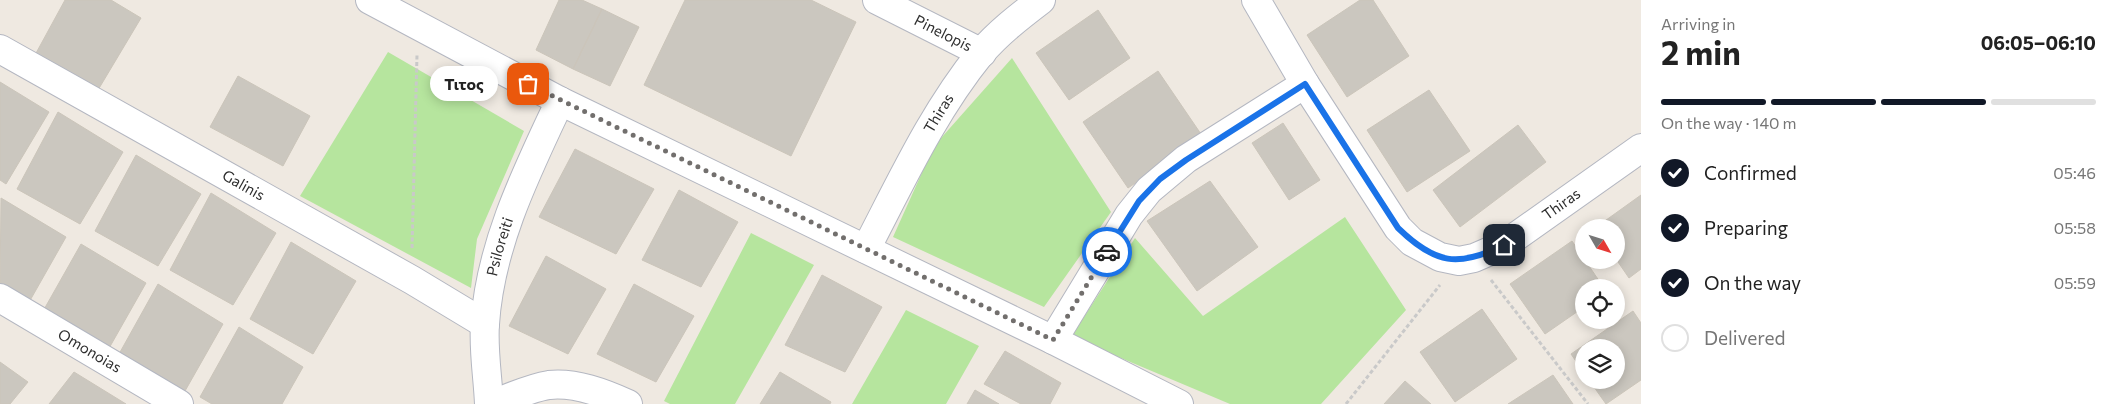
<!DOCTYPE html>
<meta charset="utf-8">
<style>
body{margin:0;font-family:Commissioner,sans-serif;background:#f6f6f6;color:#222;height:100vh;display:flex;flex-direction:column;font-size:19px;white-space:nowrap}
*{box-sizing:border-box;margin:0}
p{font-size:16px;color:#767676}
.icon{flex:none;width:28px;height:28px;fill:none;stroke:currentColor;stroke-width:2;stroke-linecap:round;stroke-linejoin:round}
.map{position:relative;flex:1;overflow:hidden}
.drawer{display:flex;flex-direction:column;background:#fff;width:475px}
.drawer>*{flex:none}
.needle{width:32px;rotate:129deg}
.buttons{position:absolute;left:1575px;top:219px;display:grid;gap:10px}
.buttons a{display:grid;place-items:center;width:50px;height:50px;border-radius:50%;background:#fff;box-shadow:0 2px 12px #0003;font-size:25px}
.pin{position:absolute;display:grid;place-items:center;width:42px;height:42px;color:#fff;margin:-21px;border-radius:10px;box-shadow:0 2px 8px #0006}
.courier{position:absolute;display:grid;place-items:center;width:50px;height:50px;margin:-25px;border:4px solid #1a73e8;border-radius:50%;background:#fff;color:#222;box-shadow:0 1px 6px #0007}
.bubble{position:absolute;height:35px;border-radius:18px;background:#fff;box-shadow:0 2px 12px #0003;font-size:16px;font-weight:700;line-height:35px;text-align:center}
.summary em{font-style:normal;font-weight:700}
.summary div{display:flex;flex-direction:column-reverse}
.summary{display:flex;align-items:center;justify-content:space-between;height:85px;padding:0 20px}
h1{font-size:32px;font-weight:700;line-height:38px}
.bar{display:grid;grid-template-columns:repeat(4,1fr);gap:8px 5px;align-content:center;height:60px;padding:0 20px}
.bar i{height:6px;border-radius:4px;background:#e0e0e0}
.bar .current{background:#111827}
.bar p{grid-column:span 4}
ol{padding:0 20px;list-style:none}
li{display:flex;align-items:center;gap:15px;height:55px}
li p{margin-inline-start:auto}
li .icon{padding:5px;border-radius:50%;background:#111827;color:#fff;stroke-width:4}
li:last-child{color:#767676}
li i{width:28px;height:28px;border:2px solid #e0e0e0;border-radius:50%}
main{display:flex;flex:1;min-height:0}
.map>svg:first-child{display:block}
.green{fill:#b6e59e}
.building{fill:#cbc7bf;stroke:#cbc5ba}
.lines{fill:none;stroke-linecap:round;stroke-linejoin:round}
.street-casing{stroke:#b4b7c1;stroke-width:30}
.secondary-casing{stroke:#b4b7c1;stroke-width:30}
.path{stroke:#c9c9c9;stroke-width:3;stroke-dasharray:4 2.5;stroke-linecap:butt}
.street{stroke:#fff;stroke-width:28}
.secondary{stroke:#fff;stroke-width:28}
.done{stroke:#726f6d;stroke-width:5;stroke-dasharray:0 9}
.route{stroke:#1a73e8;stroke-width:6}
.labels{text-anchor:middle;stroke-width:4;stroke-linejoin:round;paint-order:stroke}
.street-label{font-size:15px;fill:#2e2e2e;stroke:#fff}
</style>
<main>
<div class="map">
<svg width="1641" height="404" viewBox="0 0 1641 404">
<rect width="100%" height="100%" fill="#efe9e1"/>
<path class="green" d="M388 52 524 131 477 239 471 288 300 196Z
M1012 58 1111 212 1044 307 893 237 934 146Z
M1345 217 1406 310 1321 404H1230L1071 337 1135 238 1203 316Z
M751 233 814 265 735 404H670L664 401Z
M906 310 979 346 946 404H852Z"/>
<path class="building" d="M65 0H111L141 18 98 90 35 55Z
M559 0H582L602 9 573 69 536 50Z
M685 0H811L856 22 791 156 644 85Z
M1360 0H1373L1409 56 1347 97 1307 35Z
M602 9 639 27 610 86 573 69Z
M1098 10 1130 58 1069 100 1036 53Z
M1158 71 1203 137 1128 188 1083 122Z
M238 76 310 116 283 166 210 127Z
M0 82 49 112 6 184 0 180Z
M1429 90 1470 151 1407 192 1367 130Z
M58 112 123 152 80 224 17 189Z
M1283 123 1320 180 1289 200 1252 143Z
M1518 125 1546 162 1460 227 1433 190Z
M575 149 654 189 616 254 539 217Z
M136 155 201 194 158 266 95 231Z
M1210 181 1258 247 1197 291 1147 221Z
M679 190 738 222 701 287 642 260Z
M211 193 276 233 233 305 170 270Z
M1641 195V269L1629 278 1616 259V228H1595Z
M1 198 66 237 28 304 0 289Z
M1572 241 1604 288H1584V307L1545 334 1510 284Z
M291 242 356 281 313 354 250 319Z
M81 244 146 283 108 350 42 313Z
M546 256 606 289 568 354 509 326Z
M822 275 882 307 845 372 785 345Z
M158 284 223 324 185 391 119 354Z
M634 284 694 316 656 382 597 354Z
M1482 309 1517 359 1455 402 1420 352Z
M1633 311 1641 323V380L1606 404 1589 380H1616V348H1584V373L1571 354Z
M239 327 303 367 282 404H212L200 397Z
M1005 351 1061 383 1050 404H1021L984 384Z
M0 362 28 382 10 404H0Z
M74 372 126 404H49Z
M780 372 831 402 830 404H760Z
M1553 375 1573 404H1508Z
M1405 381 1431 404H1384Z
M975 390 999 404H967Z"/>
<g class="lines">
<g class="street-casing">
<g id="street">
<path id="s1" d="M877 0 982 53"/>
<path id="s2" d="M1256 0 1305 84 1398 228 1412 242 1440 257 1459 261 1474 258 1504 245 1641 148"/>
<path id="s3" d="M0 49 412 280 485 324"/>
<path id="s4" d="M866 249C901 182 933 112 981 53 998 33 1020 16 1041 0"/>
<path id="s5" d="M0 298 179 404"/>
<path d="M1053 340 1129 215 1149 190 1186 159 1305 84"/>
<path id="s6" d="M489 404C488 378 483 350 485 324 490 245 527 171 560 101"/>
<path d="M493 404C511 397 530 388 549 385 575 382 604 393 628 404"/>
</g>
</g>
<g class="secondary-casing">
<path id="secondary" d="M370 0 560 101 1053 340 1179 404"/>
</g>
<path class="path" d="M412 248 417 55
M1491 280 1588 404
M1346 404 1440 285"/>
<use href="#street" class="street"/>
<use href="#secondary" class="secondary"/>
</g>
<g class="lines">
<path class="done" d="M528 84 1053 340 1107 252"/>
<path class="route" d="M1107 252 1139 201 1160 179 1186 160 1305 84 1398 228C1435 264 1458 268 1504 245"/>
</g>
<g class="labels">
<g class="street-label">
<text dy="5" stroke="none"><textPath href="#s1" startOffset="74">Pinelopis</textPath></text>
<text dy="5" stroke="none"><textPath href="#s4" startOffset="154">Thiras</textPath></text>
<text dy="5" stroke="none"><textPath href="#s3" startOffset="279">Galinis</textPath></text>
<text dy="5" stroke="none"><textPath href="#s2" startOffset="458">Thiras</textPath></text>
<text dy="5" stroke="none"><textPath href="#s6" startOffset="159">Psiloreiti</textPath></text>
<text dy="5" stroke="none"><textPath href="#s5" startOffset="104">Omonoias</textPath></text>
</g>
</g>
</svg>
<div class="buttons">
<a><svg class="needle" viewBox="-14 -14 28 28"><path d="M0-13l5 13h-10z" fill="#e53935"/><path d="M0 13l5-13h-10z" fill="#767676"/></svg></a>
<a><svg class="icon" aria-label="locate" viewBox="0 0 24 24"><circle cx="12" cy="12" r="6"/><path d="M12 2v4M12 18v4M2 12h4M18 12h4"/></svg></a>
<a><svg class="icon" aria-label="layers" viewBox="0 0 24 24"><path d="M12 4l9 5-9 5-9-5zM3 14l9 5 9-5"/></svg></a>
</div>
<div class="pin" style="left:528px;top:84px;background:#ea580c"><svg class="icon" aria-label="bag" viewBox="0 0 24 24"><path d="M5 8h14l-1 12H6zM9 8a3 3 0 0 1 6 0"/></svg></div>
<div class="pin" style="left:1504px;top:245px;background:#1f2937"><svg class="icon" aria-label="home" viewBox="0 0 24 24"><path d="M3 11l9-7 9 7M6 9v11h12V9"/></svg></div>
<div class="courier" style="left:1107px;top:252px"><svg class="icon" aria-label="car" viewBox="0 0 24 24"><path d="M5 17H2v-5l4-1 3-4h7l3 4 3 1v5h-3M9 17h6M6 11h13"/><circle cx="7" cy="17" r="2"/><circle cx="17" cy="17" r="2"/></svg></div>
<div class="bubble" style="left:430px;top:66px;width:68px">Τιτος</div>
</div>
<section class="drawer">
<div class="summary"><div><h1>2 min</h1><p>Arriving in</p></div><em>06:05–06:10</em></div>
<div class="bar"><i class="current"></i><i class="current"></i><i class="current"></i><i></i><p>On the way · 140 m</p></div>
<ol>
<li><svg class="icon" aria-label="check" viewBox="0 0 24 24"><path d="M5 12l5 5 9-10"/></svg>Confirmed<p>05:46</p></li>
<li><svg class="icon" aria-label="check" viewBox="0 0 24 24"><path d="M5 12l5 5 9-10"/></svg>Preparing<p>05:58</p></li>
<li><svg class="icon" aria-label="check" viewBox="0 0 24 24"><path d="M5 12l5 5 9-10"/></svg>On the way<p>05:59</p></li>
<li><i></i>Delivered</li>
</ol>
</section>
</main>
